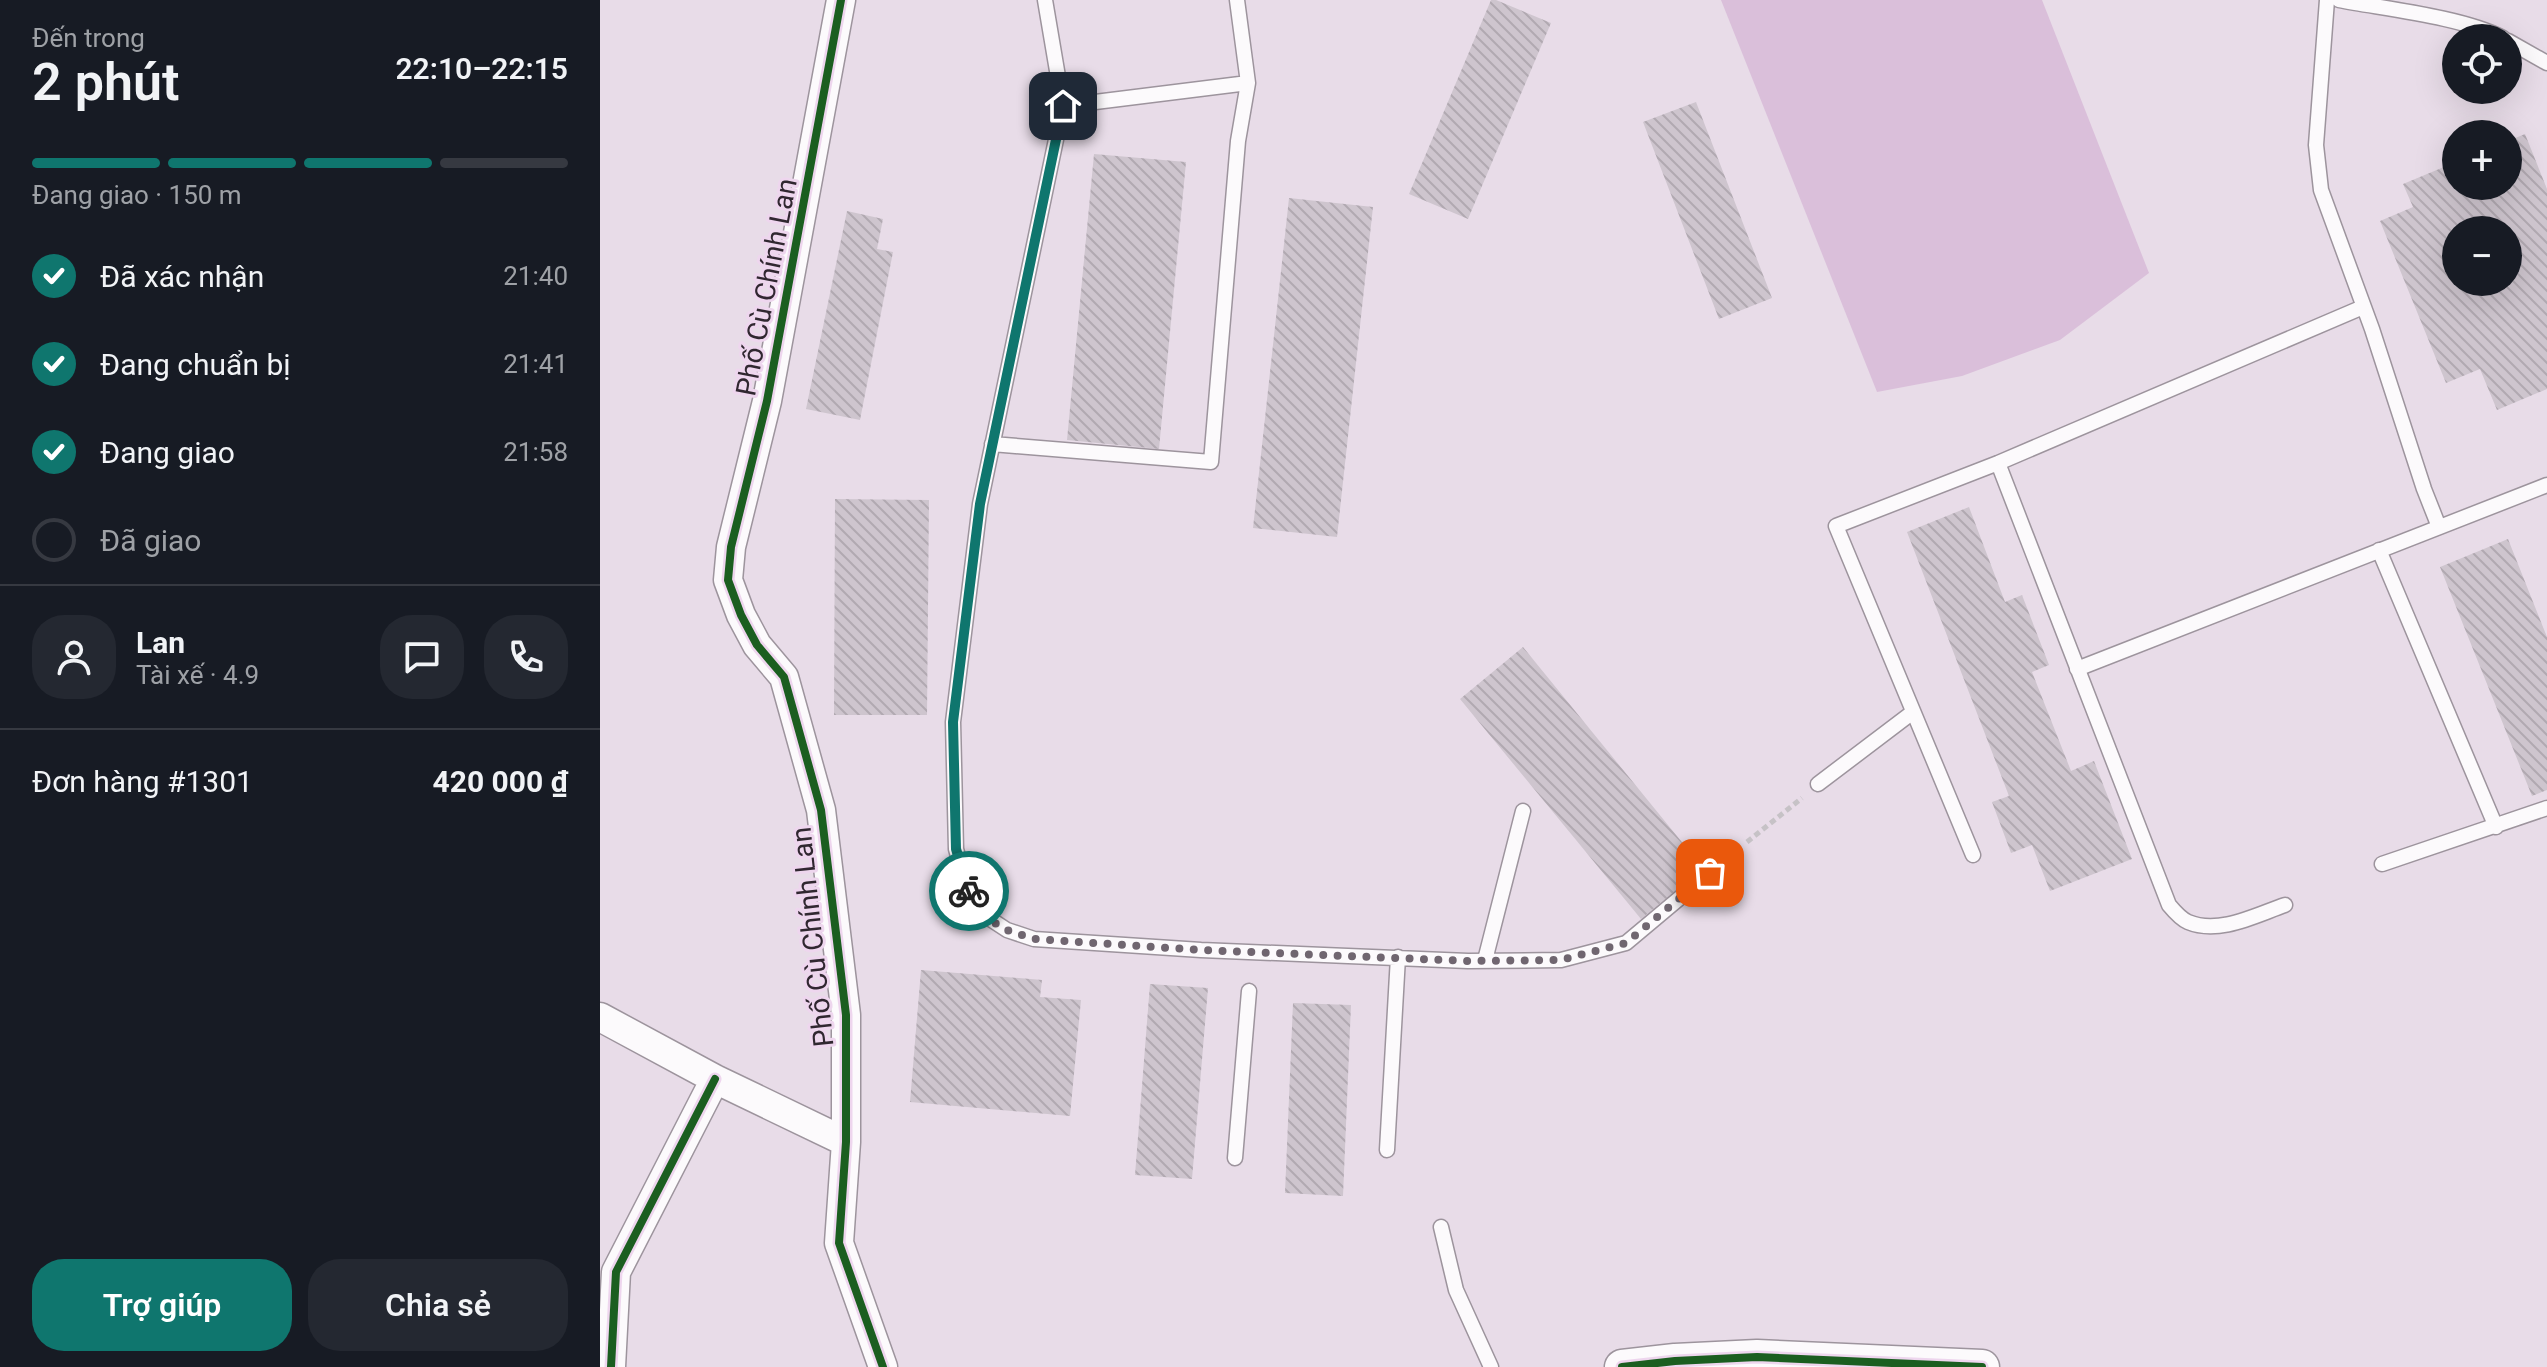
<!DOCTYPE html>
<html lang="vi">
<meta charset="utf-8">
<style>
body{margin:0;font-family:Roboto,sans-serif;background:#242831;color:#f1f3f6;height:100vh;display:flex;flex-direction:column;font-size:30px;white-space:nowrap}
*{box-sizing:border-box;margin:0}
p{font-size:26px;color:#9ea1a6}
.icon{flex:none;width:44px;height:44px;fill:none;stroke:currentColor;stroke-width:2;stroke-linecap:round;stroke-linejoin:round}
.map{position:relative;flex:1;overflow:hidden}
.side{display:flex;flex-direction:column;background:#171b24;width:600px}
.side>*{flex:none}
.tools{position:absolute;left:1842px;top:24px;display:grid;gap:16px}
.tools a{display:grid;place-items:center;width:80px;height:80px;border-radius:50%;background:#171b24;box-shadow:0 8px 32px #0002;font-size:40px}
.pin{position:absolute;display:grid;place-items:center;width:68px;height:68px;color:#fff;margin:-34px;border-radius:16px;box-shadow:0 4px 12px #0006}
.courier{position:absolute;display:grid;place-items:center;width:80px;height:80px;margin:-40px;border:6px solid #0f766e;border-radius:50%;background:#fff;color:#222;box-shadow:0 2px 10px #0007}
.overview em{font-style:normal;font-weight:600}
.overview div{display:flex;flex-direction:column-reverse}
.overview{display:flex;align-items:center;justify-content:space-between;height:136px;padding:0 32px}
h1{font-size:52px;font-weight:600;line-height:60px}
.bar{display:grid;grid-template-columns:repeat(4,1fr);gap:12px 8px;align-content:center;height:96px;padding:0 32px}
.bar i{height:10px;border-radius:6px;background:#363941}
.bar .selected{background:#0f766e}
.bar p{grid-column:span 4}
.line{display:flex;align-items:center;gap:20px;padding:0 32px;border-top:2px solid #363941}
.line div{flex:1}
.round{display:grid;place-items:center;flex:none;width:84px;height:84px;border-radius:32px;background:#242831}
ol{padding:0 32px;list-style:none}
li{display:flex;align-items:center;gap:24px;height:88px}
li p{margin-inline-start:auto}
li .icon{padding:8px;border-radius:50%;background:#0f766e;color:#fff;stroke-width:4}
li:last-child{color:#9ea1a6}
li i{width:44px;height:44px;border:4px solid #363941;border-radius:50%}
.action{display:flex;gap:16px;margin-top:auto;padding:16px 32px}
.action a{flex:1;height:92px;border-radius:32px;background:#0f766e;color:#fff;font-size:32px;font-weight:600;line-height:92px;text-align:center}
.action a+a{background:#242831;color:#f1f3f6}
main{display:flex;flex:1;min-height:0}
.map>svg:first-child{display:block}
.grass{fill:#dabfda}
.building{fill:url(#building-back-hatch);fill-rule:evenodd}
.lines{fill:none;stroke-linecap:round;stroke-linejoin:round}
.service-casing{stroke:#9d949d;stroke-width:17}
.minor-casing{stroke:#9d949d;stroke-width:31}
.tertiary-casing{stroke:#9d949d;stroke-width:37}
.path{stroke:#c6c2c6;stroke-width:5;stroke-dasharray:6 4;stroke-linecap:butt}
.service{stroke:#fcfafc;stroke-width:14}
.minor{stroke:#fcfafc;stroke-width:28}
.tertiary{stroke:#fcfafc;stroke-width:34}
.cycleway-casing{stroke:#eed6ee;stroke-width:13}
.cycleway{stroke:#1b5e20;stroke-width:8}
.done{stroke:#706670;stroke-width:8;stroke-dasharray:0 14.4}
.route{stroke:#0f766e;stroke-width:10}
.labels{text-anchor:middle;stroke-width:6;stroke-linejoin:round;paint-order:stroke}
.street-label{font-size:28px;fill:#302730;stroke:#eed6ee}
</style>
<main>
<section class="side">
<div class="overview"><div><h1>2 phút</h1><p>Đến trong</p></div><em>22:10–22:15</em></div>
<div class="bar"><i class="selected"></i><i class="selected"></i><i class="selected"></i><i></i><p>Đang giao · 150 m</p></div>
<ol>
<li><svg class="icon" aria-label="check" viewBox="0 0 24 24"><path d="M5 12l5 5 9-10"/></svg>Đã xác nhận<p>21:40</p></li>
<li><svg class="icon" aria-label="check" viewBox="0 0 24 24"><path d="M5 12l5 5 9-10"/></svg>Đang chuẩn bị<p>21:41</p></li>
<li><svg class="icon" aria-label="check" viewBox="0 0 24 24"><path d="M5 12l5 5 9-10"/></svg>Đang giao<p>21:58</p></li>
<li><i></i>Đã giao</li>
</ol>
<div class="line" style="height:144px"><a class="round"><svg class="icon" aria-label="person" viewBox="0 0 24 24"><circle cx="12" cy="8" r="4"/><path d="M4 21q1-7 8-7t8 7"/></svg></a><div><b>Lan</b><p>Tài xế · 4.9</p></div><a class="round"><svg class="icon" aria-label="chat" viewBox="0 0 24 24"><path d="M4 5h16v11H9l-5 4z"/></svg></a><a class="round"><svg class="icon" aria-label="phone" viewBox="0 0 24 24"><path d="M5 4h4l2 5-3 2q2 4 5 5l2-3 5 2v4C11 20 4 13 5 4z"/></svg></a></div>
<div class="line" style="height:104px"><div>Đơn hàng #1301</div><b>420 000 ₫</b></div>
<div class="action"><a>Trợ giúp</a><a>Chia sẻ</a></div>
</section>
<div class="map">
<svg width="1947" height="1367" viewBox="0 0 1947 1367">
<defs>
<pattern id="building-back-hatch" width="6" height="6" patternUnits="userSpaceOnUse" patternTransform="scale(2)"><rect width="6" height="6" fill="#cec5ce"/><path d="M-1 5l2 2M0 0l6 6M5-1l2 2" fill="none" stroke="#b1a9b1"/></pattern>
</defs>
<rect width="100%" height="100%" fill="#e8dce8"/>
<path class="grass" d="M1121 0H1442L1549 273 1460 340 1362 376 1277 392Z"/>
<path class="building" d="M891 0H896L951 23 868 219 809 194Z
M1096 102 1172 298 1119 319 1043 122Z
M1925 134 1947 189V389L1897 410 1880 369 1846 383 1780 221 1813 207 1803 184 1856 162V186H1908V141ZM1856 230H1908V282H1856Z
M494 154 586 162 559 449 467 440Z
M689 198 773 207 737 537 653 528Z
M247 211 283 219 277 249 293 252 260 420 206 409Z
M235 499 329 500 327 715H234Z
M1369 507 1405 602 1422 595 1449 665 1432 672 1471 771 1494 761 1532 859 1450 891 1432 845 1411 853 1392 802 1409 796 1307 532Z
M1908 539 1947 637V790L1932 796 1840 567Z
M923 647 1103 868 1041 919 860 699Z
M321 970 442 980 440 997 481 1000 470 1116 310 1102Z
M550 984 608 988 592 1179 535 1175Z
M693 1003 751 1005 743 1196 685 1193Z"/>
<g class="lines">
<g class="service-casing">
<path id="service" d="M445 0 463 106 380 504 353 722 356 849 364 878 381 913 407 930 434 939 601 950 868 961 961 960 1026 943 1131 855
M1727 0 1716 145 1721 190 1772 329 1824 489 1839 527
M1739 0C1786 9 1862 17 1903 38
M1908 41 1947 63
M463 106 648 83
M392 444 611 462 638 141 648 83 637 0
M1398 463 1569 905C1574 911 1581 919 1588 922 1619 935 1656 915 1685 905
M1779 550 1896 827
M1477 669 1947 485
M1218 784 1313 712
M1373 855 1236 526 1398 463 1763 307
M1782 864 1947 808
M885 960 923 811
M787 1150 798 957
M635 1158 649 991
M841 1227 856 1290 891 1367"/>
</g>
<g class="minor-casing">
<path id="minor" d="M241 0 167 401 131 547 128 580 141 615 157 645 184 677 221 810 246 1015V1142L239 1243 283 1367
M0 1017 115 1079 246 1142
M11 1367 16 1272 115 1079"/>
</g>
<g class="tertiary-casing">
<path id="tertiary" d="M1022 1367 1075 1361 1157 1357 1382 1367"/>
</g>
<path class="path" d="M1147 842 1202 798"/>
<use href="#service" class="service"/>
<use href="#minor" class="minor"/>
<use href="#tertiary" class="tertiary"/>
<g class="cycleway-casing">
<path id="cycleway" d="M241 0 167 401 131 547 128 580 141 615 157 645 184 677 221 810 246 1015V1142L239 1243 283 1367
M11 1367 16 1272 115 1079
M1022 1367 1075 1361 1157 1357 1382 1367"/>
</g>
<use href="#cycleway" class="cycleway"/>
</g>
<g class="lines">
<path class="done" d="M369 891 381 913 388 919 407 930 434 939 601 950 868 961 961 960 1026 943 1110 873"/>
<path class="route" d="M369 891 356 849 353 722 380 504 463 106"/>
</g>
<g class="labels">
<g class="street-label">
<text transform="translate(166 287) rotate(-79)" y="10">Phố Cù Chính Lan</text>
<text transform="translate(212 937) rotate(-96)" y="10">Phố Cù Chính Lan</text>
</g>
</g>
</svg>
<div class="tools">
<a><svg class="icon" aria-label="locate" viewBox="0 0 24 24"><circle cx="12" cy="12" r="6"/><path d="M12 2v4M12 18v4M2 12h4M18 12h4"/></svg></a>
<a>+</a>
<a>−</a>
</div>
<div class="pin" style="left:1110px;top:873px;background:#ea580c"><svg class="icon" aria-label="bag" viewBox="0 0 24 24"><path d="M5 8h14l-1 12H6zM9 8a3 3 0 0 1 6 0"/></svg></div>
<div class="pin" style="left:463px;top:106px;background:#1f2937"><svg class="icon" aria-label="home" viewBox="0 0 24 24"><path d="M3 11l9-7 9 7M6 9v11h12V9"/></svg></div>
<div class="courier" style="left:369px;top:891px"><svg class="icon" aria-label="bike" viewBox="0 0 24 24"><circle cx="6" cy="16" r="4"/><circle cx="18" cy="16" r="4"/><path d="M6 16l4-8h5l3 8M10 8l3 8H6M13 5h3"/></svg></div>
</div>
</main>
